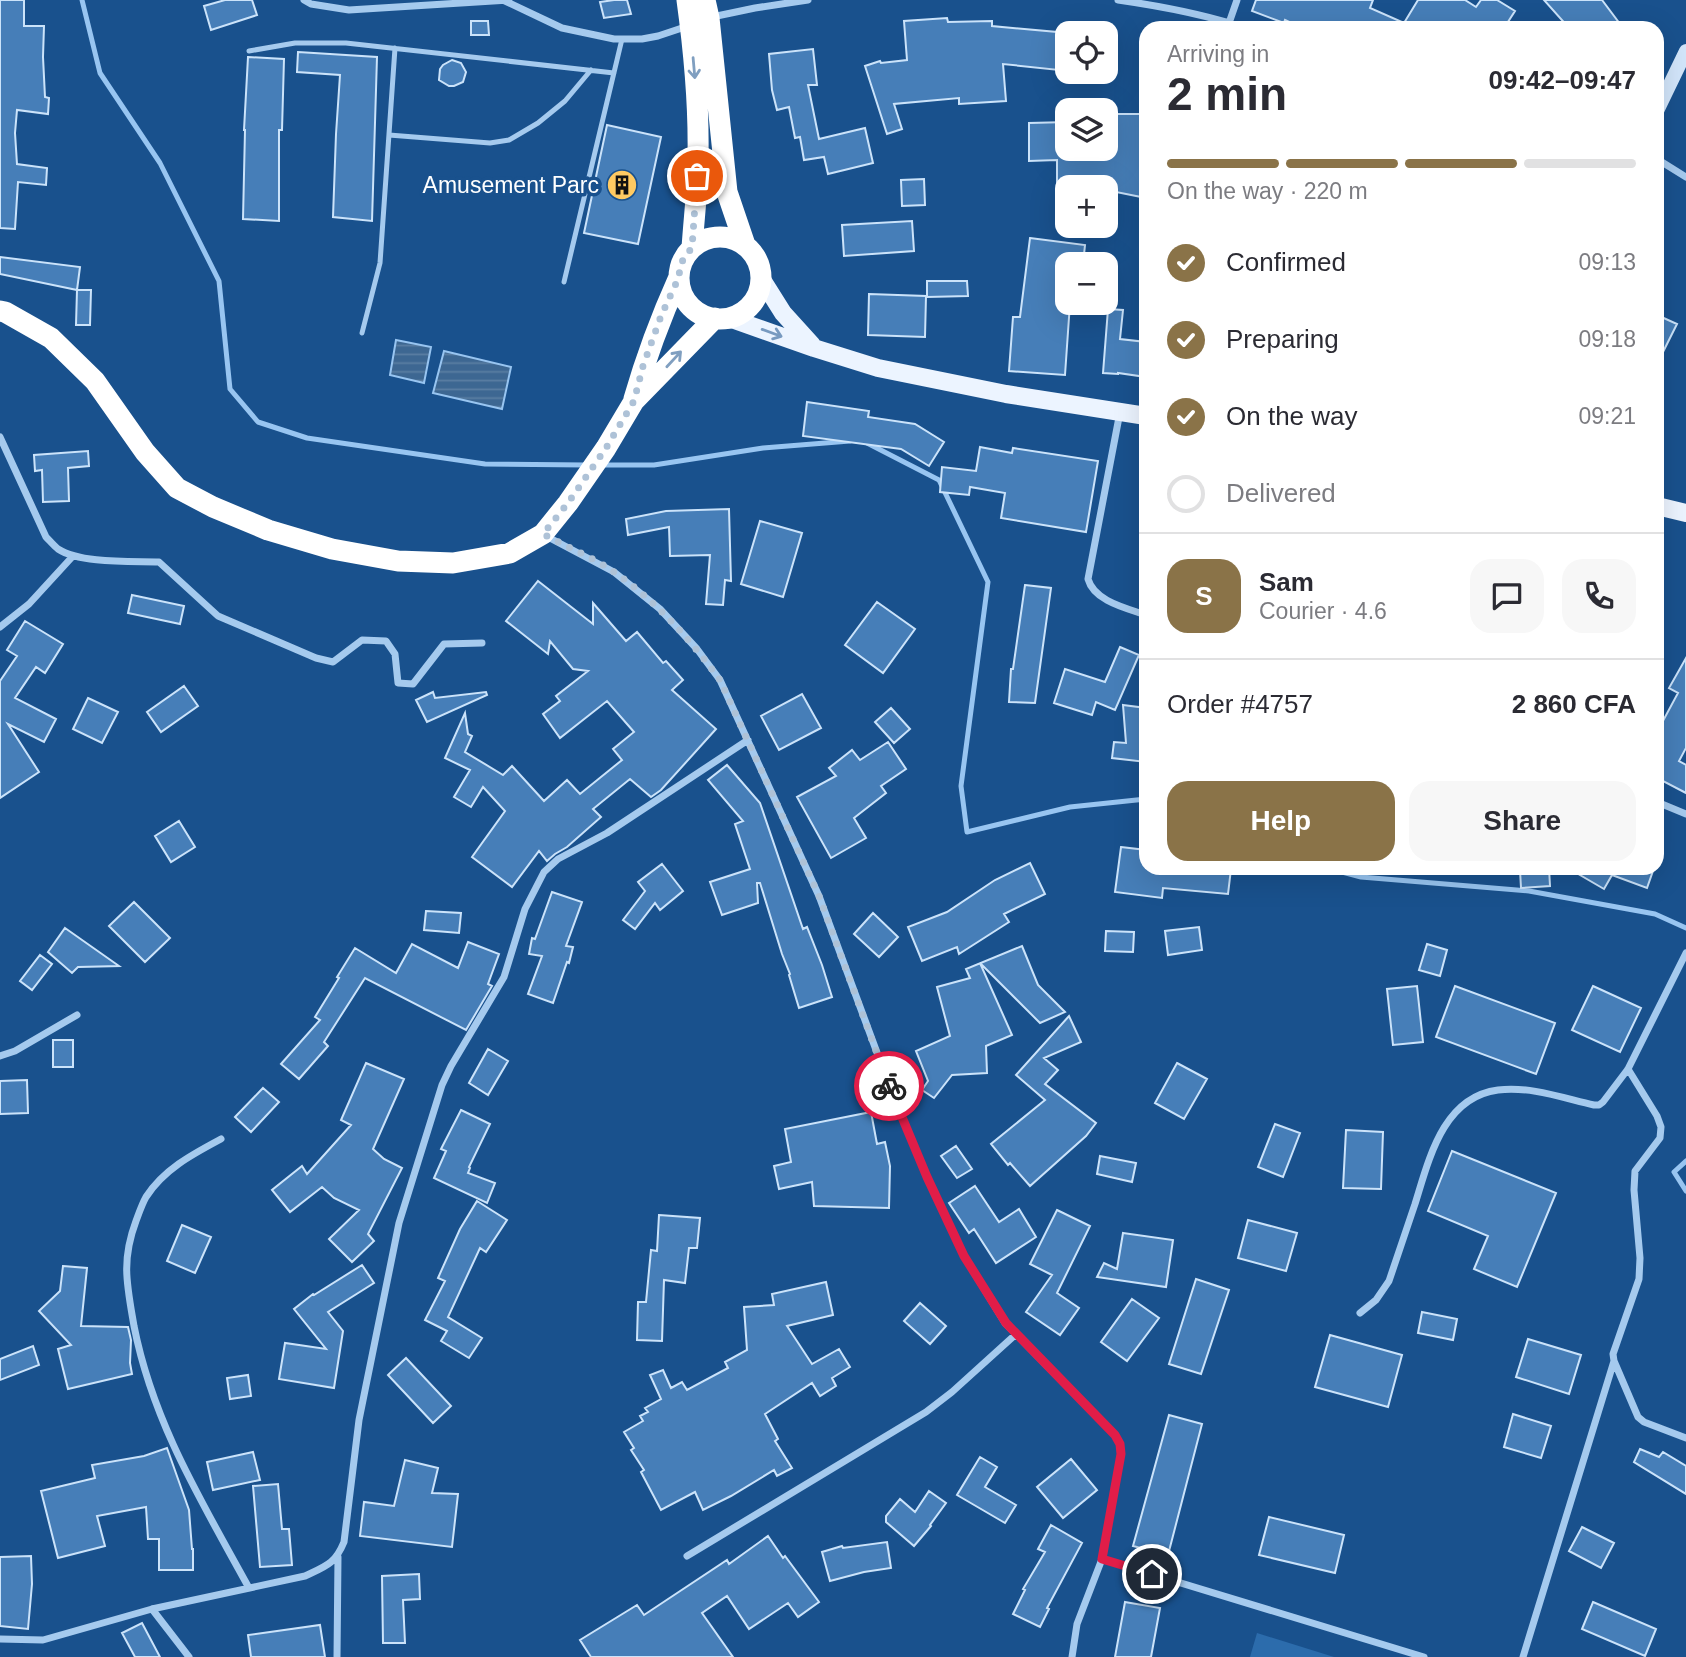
<!DOCTYPE html>
<meta charset="utf-8">
<style>
body{margin:0;font-family:Helvetica,sans-serif;background:#f7f7f7;color:#2b2b33;height:100vh;display:flex;flex-direction:column;font-size:26px;white-space:nowrap}
*{box-sizing:border-box;margin:0}
p{font-size:23px;color:#7c7c81}
.icon{flex:none;width:38px;height:38px;fill:none;stroke:currentColor;stroke-width:2;stroke-linecap:round;stroke-linejoin:round}
.map{position:relative;flex:1;overflow:hidden}
.sheet{position:absolute;left:1139px;top:21px;width:525px;height:854px;display:flex;flex-direction:column;background:#fff;border-radius:21px;box-shadow:0 7px 28px #0002}
.sheet>*{flex:none}
.controls{position:absolute;left:1055px;top:21px;display:grid;gap:14px}
.controls a{display:grid;place-items:center;width:63px;height:63px;border-radius:14px;background:#fff;box-shadow:0 7px 28px #0002;font-size:35px}
.pin{position:absolute;display:grid;place-items:center;width:60px;height:60px;color:#fff;margin:-30px;border:4px solid #fff;border-radius:50%;box-shadow:0 2px 7px #0007}
.courier{position:absolute;display:grid;place-items:center;width:70px;height:70px;margin:-35px;border:5px solid #e11d48;border-radius:50%;background:#fff;color:#222;box-shadow:0 2px 9px #0007}
.overview em{font-style:normal;font-weight:600}
.overview div{display:flex;flex-direction:column-reverse}
.overview{display:flex;align-items:center;justify-content:space-between;height:119px;padding:0 28px}
h1{font-size:46px;font-weight:600;line-height:52px}
.bar{display:grid;grid-template-columns:repeat(4,1fr);gap:10px 7px;align-content:center;height:84px;padding:0 28px}
.bar i{height:9px;border-radius:5px;background:#e1e1e2}
.bar .active{background:#8a7348}
.bar p{grid-column:span 4}
.line{display:flex;align-items:center;gap:18px;padding:0 28px;border-top:2px solid #e1e1e2}
.line div{flex:1}
.round{display:grid;place-items:center;flex:none;width:74px;height:74px;border-radius:21px;background:#f7f7f7}
ol{padding:0 28px;list-style:none}
li{display:flex;align-items:center;gap:21px;height:77px}
li p{margin-inline-start:auto}
li .icon{padding:7px;border-radius:50%;background:#8a7348;color:#fff;stroke-width:4}
li:last-child{color:#7c7c81}
li i{width:38px;height:38px;border:4px solid #e1e1e2;border-radius:50%}
.button{display:flex;gap:14px;margin-top:auto;padding:14px 28px}
.button a{flex:1;height:80px;border-radius:21px;background:#8a7348;color:#fff;font-size:28px;font-weight:600;line-height:80px;text-align:center}
.button a+a{background:#f7f7f7;color:#2b2b33}
.map>svg:first-child{display:block}
.pitch{fill:#2c6cac}
.water{fill:url(#water-rules);stroke:#98c5f1;stroke-width:2}
.lines{fill:none;stroke-linecap:round;stroke-linejoin:round}
.stream{stroke:#98c5f1;stroke-width:5}
.building{fill:#467eb8;stroke:#cbe3fa;stroke-width:2}
.lane{stroke:#a5caee;stroke-width:5}
.street{stroke:#a5caee;stroke-width:7}
.secondary{stroke:#d2e5fa;stroke-width:14}
.primary{stroke:#ecf4ff;stroke-width:18}
.highway{stroke:#fff;stroke-width:21}
.oneway{stroke:#809fc0}
.oneway2{stroke:#789ac0}
.done{stroke:#aec2d7;stroke-width:7;stroke-dasharray:0 12.6}
.route{stroke:#e11d48;stroke-width:9}
.labels{text-anchor:middle;stroke-width:7;stroke-linejoin:round;paint-order:stroke}
.poi-label{font-size:23px;fill:#fff;stroke:#19518d;text-anchor:end}
</style>
<div class="map">
<svg width="1686" height="1657" viewBox="0 0 1686 1657">
<defs>
<pattern id="water-rules" width="6" height="5" patternUnits="userSpaceOnUse" patternTransform="scale(1.75)"><rect width="6" height="5" fill="#3d6792"/><path d="M0 2.5h6" fill="none" stroke="#5a7ea2"/></pattern>
</defs>
<rect width="100%" height="100%" fill="#19518d"/>
<path class="pitch" d="M1257 1633 1334 1657H1250Z"/>
<path class="water" d="M396 340 431 347 424 383 390 375Z
M444 351 511 367 502 409 433 393Z"/>
<g class="lines">
<path class="stream" d="M82 0 100 73 160 163 219 281 230 389 258 422 307 438 485 464 586 465
M867 443 939 480 988 582 961 786 967 832 1070 807 1146 799
M603 465H654L763 448 850 441
M1327 868 1361 877 1529 891 1655 914 1686 928
M1686 1161 1674 1172 1686 1191"/>
</g>
<path class="building" d="M0 0H24V26H44L43 57 45 97 49 98 48 114 17 110 15 133 17 164 47 168 46 185 18 182 15 229 0 228Z
M225 0H252L257 15 211 30 204 6Z
M614 0H627L631 14 604 18 600 2Z
M1256 0H1373L1370 8 1404 23 1418 0H1465L1476 7 1481 0H1497L1515 11 1504 28H1302L1285 20 1284 23 1252 11Z
M1544 0H1602L1623 28H1569Z
M947 18 948 22 992 21V26L1068 33V71L1003 64 1006 101 959 104V98L894 104 902 129 887 134 865 66 880 61 881 63 907 60 904 21Z
M471 21H488L489 35H471Z
M813 49 817 85H808L819 139 865 128 873 163 828 174 824 157 804 160 800 137 795 138 789 107 777 110 772 90 769 54Z
M298 52 377 57 372 221 333 217 336 134 340 75 297 72Z
M248 57 284 59 282 130H279V221L243 219 245 130H244Z
M452 60 461 63 466 72 463 82 454 86H449L439 80 440 69 443 65Z
M1106 114H1146V198L1106 190V187H1057V160L1029 161V123L1068 122V149H1106Z
M607 125 661 137 638 244 584 233Z
M924 179 925 205 902 206 901 180Z
M912 221 914 251 844 256 842 225Z
M1030 238 1085 245 1083 264H1068V303H1070L1065 375 1009 371 1013 317H1020Z
M0 257 80 267 77 290 0 274Z
M927 281H967L968 296 927 297Z
M77 290H91L90 325H76Z
M869 294 926 296 925 337 868 335Z
M1108 309 1123 310 1120 339 1146 342V377L1118 373V374L1103 373Z
M1657 315 1677 324 1657 364Z
M807 402 869 411 868 417 915 424 944 442 929 466 901 449 803 436Z
M980 447 1012 453 1013 448 1098 461 1086 532 1001 518 1005 493 970 487 969 495 940 492 942 467 976 471Z
M88 451 89 466 68 468 69 501 43 502 42 470 35 471 34 455Z
M729 509 731 581 725 580 723 605 706 604 710 555 670 556 669 527 628 535 626 519 666 511Z
M760 521 802 533 783 597 741 584Z
M538 581 593 624V603L626 641 637 632 663 663 666 661 683 680 672 690 716 729 661 790 651 797 630 779 593 809 601 817 567 847 555 854 547 861 539 851 512 887 472 857 505 811 483 787 471 807 454 797 470 770 445 758 465 713 468 734 472 736 465 752 503 775 512 766 544 801 567 780 580 794 622 760 613 749 634 732 607 701 560 738 543 714 560 701 556 696 588 671 573 669 550 641 548 654 506 621Z
M1025 585 1051 588 1035 703 1009 702 1011 669H1013Z
M132 595 184 606 180 624 128 613Z
M877 602 915 629 883 673 845 645Z
M25 621 63 644 45 673 36 667 15 698 56 719 44 742 8 724 39 772 0 798V681L17 656 7 650Z
M1120 647 1139 655 1115 710 1096 702 1092 715 1054 703 1065 669 1105 682Z
M1686 658V748L1679 761 1686 765V793L1657 778V732L1678 693 1669 688Z
M184 686 198 706 161 732 147 712Z
M433 692 435 698 486 692 487 695 427 722 416 700Z
M802 694 821 728 779 750 761 716Z
M88 698 118 712 102 743 73 729Z
M1123 705 1146 708V762L1112 758 1114 742 1126 743Z
M891 708 910 729 894 743 875 722Z
M888 742 906 769 881 786 886 793 854 818 866 838 831 858 797 797 836 776 829 768 852 750 860 760Z
M727 765 760 803 803 929 807 927 822 965 832 997 799 1008 789 975 790 974 782 954 760 883H757L758 903 722 915 710 882 750 869 735 824 743 821 708 780Z
M179 821 195 847 171 862 155 836Z
M1121 847 1146 850V868L1231 869 1228 894 1163 888 1162 898 1115 892Z
M1030 863 1045 894 1004 914 1009 922 959 954 957 947 922 961 908 927 947 912 995 880Z
M662 864 683 891 660 910 655 903 635 929 623 920 645 891 638 882Z
M1549 868 1550 886 1521 888 1520 870Z
M1568 868H1654L1647 888 1612 875 1604 889Z
M552 892 582 902 566 946 573 947 569 963 567 962 553 1003 528 994 542 956 529 954 532 938 535 939Z
M134 902 170 938 145 962 109 926Z
M426 911 461 913 459 933 424 930Z
M873 913 898 937 879 957 854 934Z
M1199 927 1202 950 1168 955 1165 931Z
M65 928 119 966 78 967 72 973 48 952Z
M1106 931 1134 932 1133 952 1105 951Z
M468 942 499 954 488 984 492 986 466 1030 365 978 324 1042 328 1046 299 1079 281 1064 320 1020 315 1017 339 978 337 977 355 948 396 973 412 944 458 968Z
M1427 944 1447 950 1440 976 1419 970Z
M1022 946 1038 985 1065 1012 1040 1023 980 963 1012 1035 986 1046 987 1073 952 1075 934 1098 922 1090 928 1081 916 1051 950 1036 937 987 970 978 966 969Z
M40 955 52 964 32 990 20 981Z
M1417 986 1423 1042 1393 1045 1387 989Z
M1455 986 1555 1023 1536 1074 1436 1037Z
M1593 986 1641 1008 1620 1052 1572 1030Z
M1069 1016 1081 1042 1044 1058 1058 1070 1045 1084 1096 1123 1086 1136 1030 1186 1010 1163 1008 1165 991 1144 1045 1100 1016 1075Z
M53 1040H73V1067H53Z
M488 1049 508 1061 488 1095 469 1083Z
M366 1063 404 1079 373 1149 384 1159 402 1168 368 1234 374 1241 352 1262 329 1239 359 1210 334 1198 322 1187 290 1212 272 1190 302 1166 307 1174 351 1125 341 1120Z
M1177 1063 1207 1079 1184 1119 1155 1103Z
M27 1080 28 1113 0 1114V1081Z
M263 1088 279 1102 251 1132 235 1117Z
M461 1110 490 1124 469 1167 470 1168 468 1173 495 1183 487 1203 434 1178 446 1151 441 1149Z
M871 1112 877 1144 885 1142 890 1166 889 1208 814 1206 812 1182 779 1189 774 1166 791 1162 785 1129Z
M1275 1124 1300 1133 1283 1177 1258 1167Z
M1346 1130 1383 1132 1381 1189 1343 1188Z
M956 1146 972 1169 957 1178 941 1156Z
M1452 1151 1556 1193 1517 1287 1474 1269 1488 1236 1428 1211Z
M1100 1156 1136 1163 1132 1182 1097 1174Z
M975 1186 999 1222 1019 1209 1036 1237 996 1263 974 1229 969 1233 949 1203Z
M477 1201 507 1220 486 1252 480 1248 448 1317 482 1338 469 1358 441 1341 447 1331 425 1320 445 1281 438 1278 460 1229Z
M1057 1210 1090 1226 1057 1293 1079 1308 1060 1335 1026 1312 1052 1275 1030 1264Z
M659 1215 700 1218 697 1248H689L685 1283 664 1280 662 1341 637 1340 638 1302H646L651 1250 657 1251Z
M1248 1220 1297 1233 1286 1271 1238 1258Z
M182 1225 211 1237 195 1273 167 1261Z
M1123 1233 1173 1240 1166 1287 1097 1277 1104 1263 1117 1269Z
M362 1265 374 1283 328 1312 343 1331 334 1388 279 1379 285 1343 326 1349 294 1309 313 1294 314 1295Z
M63 1266 87 1268 81 1326 128 1327 131 1340 130 1363 132 1374 68 1389 58 1349 71 1345 39 1311 60 1291Z
M1196 1279 1229 1290 1201 1374 1169 1364Z
M826 1282 833 1315 787 1326 812 1364 839 1349 850 1367 832 1378 836 1386 820 1396 812 1383 765 1414 778 1439 775 1441 792 1468 777 1476 774 1470 731 1496 703 1510 695 1492 661 1510 641 1472 644 1470 631 1450 634 1448 624 1432 643 1421 640 1416 648 1412 645 1408 661 1399 650 1375 663 1370 671 1388 682 1382 687 1390 728 1368 725 1362 747 1350 744 1307 774 1305 772 1294Z
M1132 1299 1159 1318 1127 1361 1101 1342Z
M920 1303 946 1326 930 1344 904 1321Z
M1422 1312 1457 1319 1453 1340 1418 1333Z
M1330 1335 1402 1355 1388 1407 1315 1387Z
M1528 1339 1581 1355 1569 1394 1516 1377Z
M33 1346 39 1365 0 1380V1359Z
M406 1358 451 1406 433 1423 388 1375Z
M248 1375 251 1396 230 1399 227 1378Z
M1513 1414 1551 1426 1541 1458 1504 1447Z
M1169 1415 1202 1424 1168 1555 1133 1546Z
M167 1448 189 1510 192 1549H193V1570H159V1539H148L146 1507 97 1516 105 1546 58 1558 41 1491 95 1478 92 1465 144 1456Z
M1640 1449 1659 1457 1663 1452 1686 1466V1494L1634 1462Z
M253 1452 260 1480 213 1490 207 1462Z
M980 1457 997 1467 985 1487 1016 1505 1005 1523 957 1495Z
M1071 1459 1097 1490 1063 1518 1037 1487Z
M405 1460 438 1468 432 1493 458 1494 452 1547 360 1536 364 1502 394 1506Z
M278 1484 282 1529H289L292 1565 260 1567 253 1486Z
M929 1491 946 1503 930 1525 931 1526 914 1546 886 1522V1516L900 1499 915 1512Z
M1269 1517 1344 1535 1335 1573 1259 1555Z
M1051 1525 1082 1543 1047 1608 1049 1609 1040 1627 1013 1614 1025 1590 1023 1589 1045 1552 1038 1549Z
M1582 1527 1614 1543 1601 1568 1569 1551Z
M768 1536 783 1558 785 1556 819 1602 798 1617 788 1603 749 1629 727 1596 702 1613 733 1657H591L580 1640 637 1605 644 1615 727 1560 729 1564Z
M887 1542 891 1568 864 1572 830 1581 822 1552 842 1546 843 1548Z
M31 1556 32 1584 28 1629 0 1626V1557Z
M419 1574 420 1599 403 1600 405 1643H383L382 1576Z
M1125 1602 1160 1608 1151 1657H1115Z
M1593 1602 1656 1629 1645 1656 1582 1629Z
M142 1623 160 1657H135L122 1633Z
M320 1625 325 1657H251L248 1635Z"/>
<g class="lines">
<path class="lane" d="M249 51 295 43H346L614 73
M389 135 490 143 509 140 538 123 565 101 591 70
M564 282 622 39
M362 333 380 263 395 48"/>
<path class="street" d="M304 0 311 4 349 10 509 0
M1118 0C1160 6 1204 14 1245 28
M505 1 562 28 614 39H642L658 36 688 26
M712 17 755 8 808 0
M1229 23 1237 0
M1657 159 1686 177
M1120 412 1088 579C1094 601 1126 608 1146 615
M0 437 46 537C50 541 54 546 58 549 81 564 132 561 159 562L218 616 316 658 333 662 362 640 386 641 395 654 398 683 413 684 444 644 482 643
M546 536 614 572 660 609 697 649 720 680 819 896 889 1085 927 1177 964 1256 1005 1323 1115 1435 1120 1444 1121 1454 1102 1559 1424 1657
M0 627 29 604 73 556
M1657 802 1686 814
M0 1056 15 1051 77 1015
M1628 1069 1657 1116 1661 1127 1660 1138 1635 1171 1634 1190 1640 1258 1639 1279 1613 1354 1614 1361 1638 1417 1644 1422 1686 1438
M221 1139C193 1154 164 1169 146 1197 142 1204 139 1213 136 1221 121 1261 127 1285 134 1326 153 1423 202 1502 249 1588
M1360 1313 1376 1300 1389 1281C1398 1255 1406 1230 1415 1204 1429 1159 1443 1097 1498 1090 1530 1086 1563 1098 1594 1105H1599L1603 1102 1628 1069 1686 953
M687 1556 926 1412 952 1392 1016 1334
M152 1609 189 1657
M0 1639 43 1640 152 1609 305 1576C326 1566 335 1564 344 1542L359 1420 399 1223 442 1085 451 1066 504 977 525 909 544 872 558 859 607 833 748 740
M337 1657 338 1557
M1072 1657 1077 1624 1102 1559
M1523 1657 1614 1361"/>
<path class="secondary" d="M1657 111 1686 51"/>
<path class="primary" d="M761 278 783 313 812 345
M729 318 814 348 878 368 1006 394 1146 416
M1657 506 1686 513"/>
<path class="highway" d="M687 0C694 51 699 104 698 156 698 187 694 217 692 248
M705 0 709 18 727 192 745 245
M679 278a41 41 0 1 1 82 0a41 41 0 1 1-82 0Z
M0 311 5 312 51 338 95 381 145 452 177 488 213 507 268 530 332 549 398 561 453 563 510 553 543 534 568 503 606 448 634 401 715 318
M634 399C646 357 661 317 679 277"/>
</g>
<defs><path id="oneway-shaft" d="M-6 0H5M1.5-3L5.5 0L1.5 3" fill="none" stroke-width="1.6" stroke-linecap="round" stroke-linejoin="round" transform="scale(1.75)"/></defs>
<g class="oneway">
<use href="#oneway-shaft" transform="translate(694 68) rotate(85)"/>
<use href="#oneway-shaft" transform="translate(674 359) rotate(-47)"/>
</g>
<use class="oneway2" href="#oneway-shaft" transform="translate(772 333) rotate(20)"/>
<g class="lines">
<path class="done" d="M697 176 692 248 685 256 680 266 679 277 661 316 643 366 634 401 606 448 568 503 543 534C565 546 594 558 614 572 656 601 690 639 720 680L819 896 889 1086"/>
<path class="route" d="M889 1086 927 1177 964 1256 1006 1323 1115 1435 1120 1444 1121 1454 1102 1559 1152 1574"/>
</g>
<defs>
<g id="building-disc" transform="scale(1.575)"><circle r="9.5" fill="#ffca62" stroke="#19518d"/><path d="M-4-6H4V6H1V3H-1V6H-4ZM-2.5-4.3h1.7v1.8h-1.7ZM.8-4.3h1.7v1.8H.8ZM-2.5-1h1.7V.8h-1.7ZM.8-1h1.7V.8H.8Z" fill="#111"/></g>
</defs>
<g fill-rule="evenodd">
<use href="#building-disc" x="622" y="185"/>
</g>
<g class="labels">
<g class="poi-label">
<text x="599" y="193">Amusement Parc</text>
</g>
</g>
</svg>
<div class="controls">
<a><svg class="icon" aria-label="locate" viewBox="0 0 24 24"><circle cx="12" cy="12" r="6"/><path d="M12 2v4M12 18v4M2 12h4M18 12h4"/></svg></a>
<a><svg class="icon" aria-label="layers" viewBox="0 0 24 24"><path d="M12 4l9 5-9 5-9-5zM3 14l9 5 9-5"/></svg></a>
<a>+</a>
<a>−</a>
</div>
<div class="pin" style="left:697px;top:176px;background:#ea580c"><svg class="icon" aria-label="bag" viewBox="0 0 24 24"><path d="M5 8h14l-1 12H6zM9 8a3 3 0 0 1 6 0"/></svg></div>
<div class="pin" style="left:1152px;top:1574px;background:#1f2937"><svg class="icon" aria-label="home" viewBox="0 0 24 24"><path d="M3 11l9-7 9 7M6 9v11h12V9"/></svg></div>
<div class="courier" style="left:889px;top:1086px"><svg class="icon" aria-label="bike" viewBox="0 0 24 24"><circle cx="6" cy="16" r="4"/><circle cx="18" cy="16" r="4"/><path d="M6 16l4-8h5l3 8M10 8l3 8H6M13 5h3"/></svg></div>
<section class="sheet">
<div class="overview"><div><h1>2 min</h1><p>Arriving in</p></div><em>09:42–09:47</em></div>
<div class="bar"><i class="active"></i><i class="active"></i><i class="active"></i><i></i><p>On the way · 220 m</p></div>
<ol>
<li><svg class="icon" aria-label="check" viewBox="0 0 24 24"><path d="M5 12l5 5 9-10"/></svg>Confirmed<p>09:13</p></li>
<li><svg class="icon" aria-label="check" viewBox="0 0 24 24"><path d="M5 12l5 5 9-10"/></svg>Preparing<p>09:18</p></li>
<li><svg class="icon" aria-label="check" viewBox="0 0 24 24"><path d="M5 12l5 5 9-10"/></svg>On the way<p>09:21</p></li>
<li><i></i>Delivered</li>
</ol>
<div class="line" style="height:126px"><b class="round" style="background:#8a7348;color:#fff">S</b><div><b>Sam</b><p>Courier · 4.6</p></div><a class="round"><svg class="icon" aria-label="chat" viewBox="0 0 24 24"><path d="M4 5h16v11H9l-5 4z"/></svg></a><a class="round"><svg class="icon" aria-label="phone" viewBox="0 0 24 24"><path d="M5 4h4l2 5-3 2q2 4 5 5l2-3 5 2v4C11 20 4 13 5 4z"/></svg></a></div>
<div class="line" style="height:91px"><div>Order #4757</div><b>2 860 CFA</b></div>
<div class="button"><a>Help</a><a>Share</a></div>
</section>
</div>
